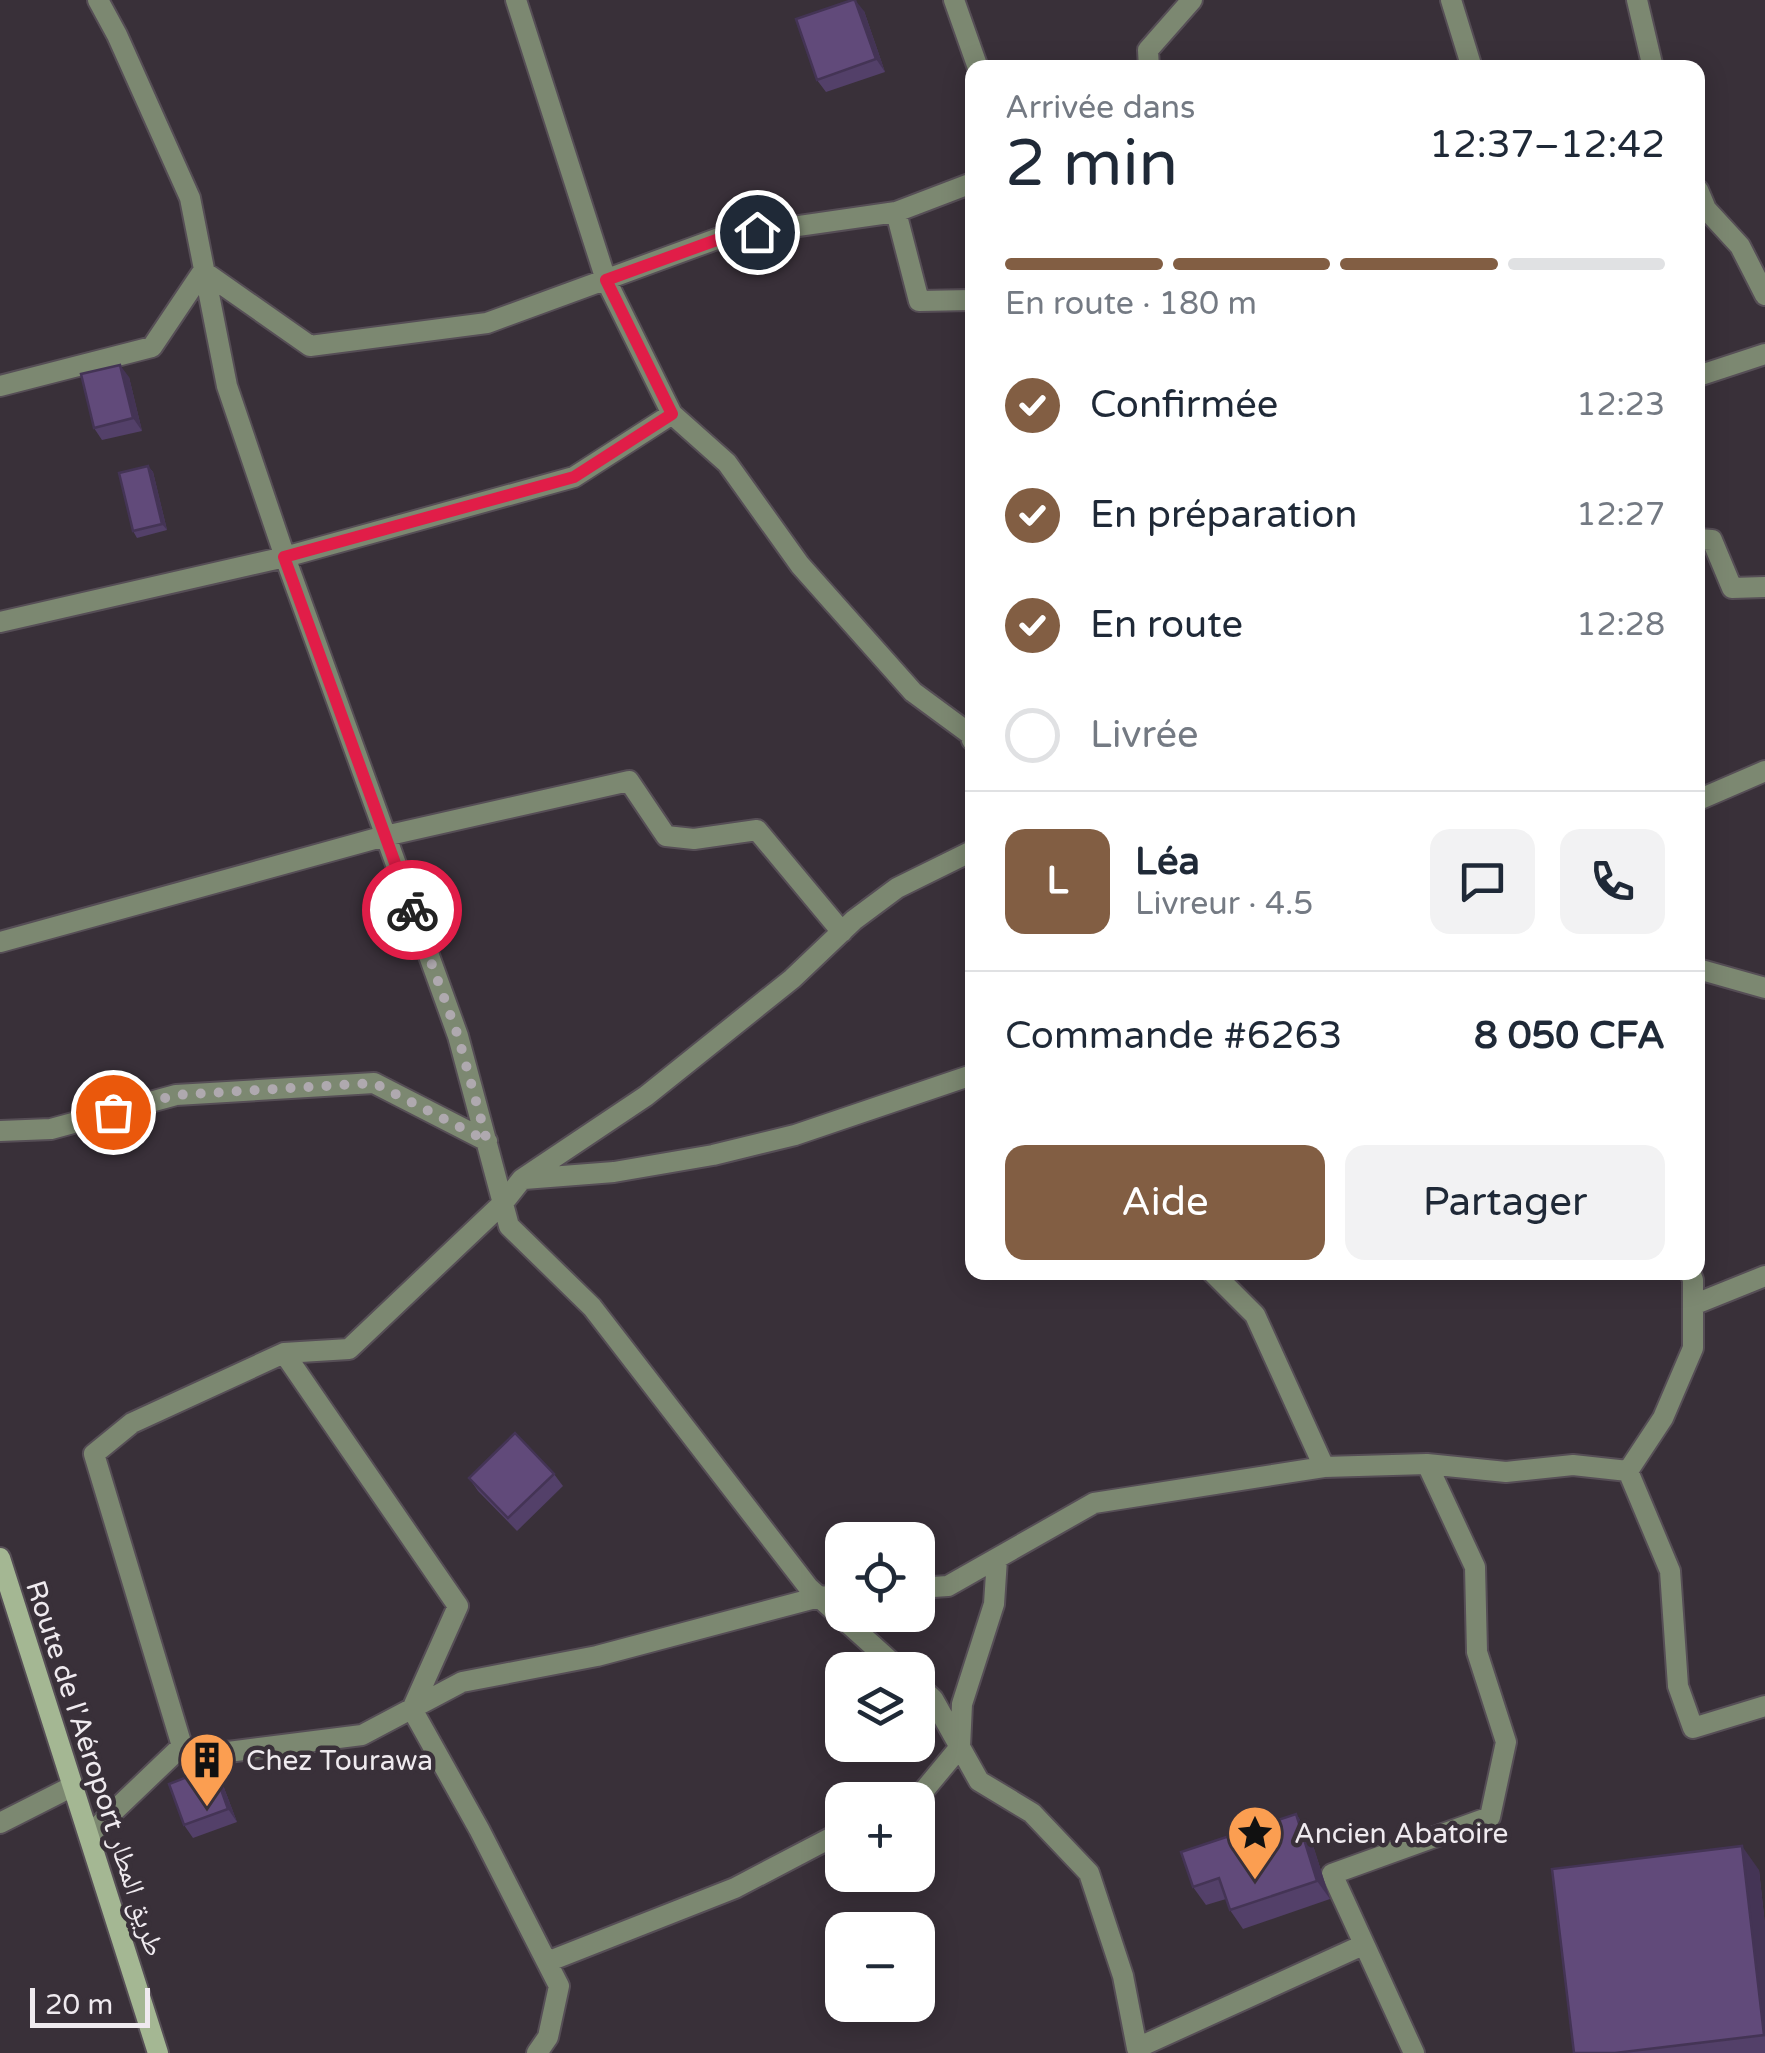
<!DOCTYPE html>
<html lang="fr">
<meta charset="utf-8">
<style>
body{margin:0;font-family:"Varela Round","Noto Naskh Arabic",sans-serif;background:#f2f2f3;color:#1f2937;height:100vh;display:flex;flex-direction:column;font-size:38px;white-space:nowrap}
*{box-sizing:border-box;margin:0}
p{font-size:32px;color:#747a83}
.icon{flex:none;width:55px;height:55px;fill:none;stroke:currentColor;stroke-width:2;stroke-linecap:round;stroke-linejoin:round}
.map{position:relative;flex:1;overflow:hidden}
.drawer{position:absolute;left:965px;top:60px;width:740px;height:1220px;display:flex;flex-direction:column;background:#fff;border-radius:20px;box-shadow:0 5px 25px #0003}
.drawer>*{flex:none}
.tools{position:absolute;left:825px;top:1522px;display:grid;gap:20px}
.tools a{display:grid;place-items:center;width:110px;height:110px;border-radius:20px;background:#fff;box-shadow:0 5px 25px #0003;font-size:50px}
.scale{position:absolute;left:30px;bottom:25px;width:120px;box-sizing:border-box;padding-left:10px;border:5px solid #efeaef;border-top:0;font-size:28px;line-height:35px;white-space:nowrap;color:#efeaef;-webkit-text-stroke:8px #393039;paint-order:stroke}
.pin{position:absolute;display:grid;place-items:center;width:85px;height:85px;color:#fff;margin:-42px;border:5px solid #fff;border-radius:50%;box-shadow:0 2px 10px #0007}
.courier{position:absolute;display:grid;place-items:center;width:100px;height:100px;margin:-50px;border:8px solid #e11d48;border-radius:50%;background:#fff;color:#222;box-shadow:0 2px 12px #0007}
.head em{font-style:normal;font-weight:600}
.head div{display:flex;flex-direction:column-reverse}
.head{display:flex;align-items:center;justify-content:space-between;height:170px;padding:0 40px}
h1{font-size:65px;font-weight:600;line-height:75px}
.bar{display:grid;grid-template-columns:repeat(4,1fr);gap:15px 10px;align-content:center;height:120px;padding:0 40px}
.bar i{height:12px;border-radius:8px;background:#e0e1e3}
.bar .current{background:#825e43}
.bar p{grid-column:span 4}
.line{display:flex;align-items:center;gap:25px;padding:0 40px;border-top:2px solid #e0e1e3}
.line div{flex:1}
.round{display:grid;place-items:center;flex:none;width:105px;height:105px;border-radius:20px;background:#f2f2f3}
ol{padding:0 40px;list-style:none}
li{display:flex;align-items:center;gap:30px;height:110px}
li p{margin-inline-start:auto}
li .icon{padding:10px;border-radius:50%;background:#825e43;color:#fff;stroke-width:4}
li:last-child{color:#747a83}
li i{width:55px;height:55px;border:5px solid #e0e1e3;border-radius:50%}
.primary-button{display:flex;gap:20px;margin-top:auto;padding:20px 40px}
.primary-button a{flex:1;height:115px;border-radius:20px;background:#825e43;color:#fff;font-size:40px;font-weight:600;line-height:115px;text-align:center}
.primary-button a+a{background:#f2f2f3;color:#1f2937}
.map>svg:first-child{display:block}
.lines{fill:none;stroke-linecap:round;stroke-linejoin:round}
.street-casing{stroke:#564e56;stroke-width:24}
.secondary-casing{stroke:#564e56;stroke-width:24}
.street{stroke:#7c8871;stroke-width:20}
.secondary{stroke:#a4b793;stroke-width:20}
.wall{fill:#534069}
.shaded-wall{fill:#443455}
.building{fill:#614a7a;stroke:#443455;stroke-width:2.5}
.done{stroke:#afa9af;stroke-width:10;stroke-dasharray:0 18}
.route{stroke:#e11d48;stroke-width:12}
.labels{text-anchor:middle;stroke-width:9;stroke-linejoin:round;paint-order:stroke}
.poi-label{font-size:28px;fill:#efeaef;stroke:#393039;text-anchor:start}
.street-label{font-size:28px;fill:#efeaef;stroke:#393039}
</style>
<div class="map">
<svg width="1765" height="2053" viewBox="0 0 1765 2053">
<rect width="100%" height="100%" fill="#393039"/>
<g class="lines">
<g class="street-casing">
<path id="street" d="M98 0 117 35 190 198 227 386 285 557 458 1036 509 1226 592 1307 809 1588 900 1670
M516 0 606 280 672 414 727 463 800 565 913 692 970 734 972 740
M954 0 978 68
M1451 0 1472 68
M1637 0 1653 68
M1149 68 1148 50 1192 0
M1698 190 1706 209 1740 246 1765 295
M896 212 919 301 972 300
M1698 376 1765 354
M0 386 152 347 203 271 310 346 487 323 722 237 896 212 972 183
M1698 539 1712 540 1732 588 1765 587
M0 622 285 557 574 477 672 414
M1698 800 1765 771
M0 942 385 836 629 781 666 836 694 839 757 830 842 932
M1698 969 1765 988
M0 1131 51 1129 176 1095 374 1083 487 1141
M524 1179 614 1172 713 1155 795 1135 972 1075
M1212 1272 1255 1315 1324 1467 1427 1464 1475 1567 1477 1652 1506 1742 1490 1817 1332 1874 1414 2053
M1693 1305 1765 1276
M284 1353 458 1606 412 1709 479 1829 559 1986 548 2037 537 2053
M1427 1464 1506 1472 1573 1465 1628 1471 1670 1571 1678 1686 1693 1728 1765 1706
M1628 1471 1663 1418 1693 1348V1280L1690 1272
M918 1588 948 1586 1094 1503 1324 1467
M918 1685 933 1699 979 1781 1032 1813 1089 1873 1123 1976 1137 2048 1363 1945
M182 1746 228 1752 362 1735 462 1682 597 1656 819 1597 842 1595
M916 1800 960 1747 962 1704 994 1604 997 1559
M0 1823 73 1786
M89 1835 182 1746 94 1454 132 1423 284 1353 349 1349 503 1203 522 1179 646 1096 792 979 854 920 897 888 972 851
M547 1962 735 1888 842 1832"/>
</g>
<g class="secondary-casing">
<path id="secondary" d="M0 1558 158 2053"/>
</g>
<use href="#street" class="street"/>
<use href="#secondary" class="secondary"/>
</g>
<path class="wall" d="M864 11 885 72 826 92 817 80Z
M129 377 142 431 102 440 94 428Z
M148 466 153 472 167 530 137 538 133 531Z
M554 1474 563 1486 517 1531 478 1491 469 1478Z
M213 1767 221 1780 237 1822 193 1838 184 1825Z
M1296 1814 1309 1833 1330 1899 1243 1929 1230 1910 1226 1899 1206 1905 1193 1887Z
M1759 1870 1765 1925V2053H1574Z"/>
<path class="shaded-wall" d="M855 0 864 11 885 72 876 59Z
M120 365 129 377 142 431 133 418Z
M148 466 153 472 167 530 162 524Z
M213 1767 221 1780 237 1822 228 1809Z
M1296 1814 1309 1833 1330 1899 1317 1881Z
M1742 1846 1759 1870 1765 1925V2037Z"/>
<path class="building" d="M852 0H855L876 59 817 80 796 19Z
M120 365 133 418 94 428 81 374Z
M148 466 162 524 133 531 119 473Z
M515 1433 554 1474 508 1518 469 1478Z
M213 1767 228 1809 184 1825 169 1784Z
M1296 1814 1317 1881 1230 1910 1219 1878 1193 1887 1181 1852Z
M1742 1846 1764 2035 1615 2053H1574L1552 1869Z"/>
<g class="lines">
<path class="done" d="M113 1112 176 1095 374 1083 487 1141 458 1036 412 910"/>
<path class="route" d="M412 910 284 557 574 477 672 414 606 280 722 238 757 232"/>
</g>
<defs>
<g id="building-pin" transform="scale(2.875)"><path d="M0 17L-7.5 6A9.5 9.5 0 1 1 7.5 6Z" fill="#fb9e51" stroke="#393039"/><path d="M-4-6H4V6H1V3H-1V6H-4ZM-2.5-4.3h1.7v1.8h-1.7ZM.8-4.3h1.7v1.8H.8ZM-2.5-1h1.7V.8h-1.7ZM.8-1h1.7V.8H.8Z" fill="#111"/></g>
<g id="sight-pin" transform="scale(2.875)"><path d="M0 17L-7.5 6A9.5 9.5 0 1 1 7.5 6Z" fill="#fb9e51" stroke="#393039"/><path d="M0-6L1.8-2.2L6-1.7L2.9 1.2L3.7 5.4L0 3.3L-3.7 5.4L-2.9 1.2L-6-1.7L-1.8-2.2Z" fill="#111"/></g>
</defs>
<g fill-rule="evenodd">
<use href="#building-pin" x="207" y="1760"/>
<use href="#sight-pin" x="1255" y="1833"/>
</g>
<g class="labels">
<g class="poi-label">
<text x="246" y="1770">Chez Tourawa</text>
<text x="1294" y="1843">Ancien Abatoire</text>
</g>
<g class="street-label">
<text transform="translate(96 1768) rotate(72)" y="10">Route de l'Aéroport طريق المطار</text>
</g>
</g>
</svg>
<div class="tools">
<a><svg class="icon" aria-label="locate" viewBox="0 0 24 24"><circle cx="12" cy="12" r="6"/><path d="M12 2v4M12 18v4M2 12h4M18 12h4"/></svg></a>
<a><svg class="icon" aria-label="layers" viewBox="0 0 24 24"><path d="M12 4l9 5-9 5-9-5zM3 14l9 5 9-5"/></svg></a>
<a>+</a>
<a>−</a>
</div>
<div class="scale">20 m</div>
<div class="pin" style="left:113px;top:1112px;background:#ea580c"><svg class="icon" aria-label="bag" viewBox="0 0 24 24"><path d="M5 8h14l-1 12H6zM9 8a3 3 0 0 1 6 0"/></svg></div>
<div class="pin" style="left:757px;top:232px;background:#1f2937"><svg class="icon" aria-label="home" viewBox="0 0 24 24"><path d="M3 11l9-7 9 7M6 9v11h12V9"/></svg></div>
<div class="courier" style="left:412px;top:910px"><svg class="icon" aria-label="bike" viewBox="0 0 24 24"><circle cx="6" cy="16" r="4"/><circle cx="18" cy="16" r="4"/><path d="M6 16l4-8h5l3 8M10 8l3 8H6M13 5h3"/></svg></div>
<section class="drawer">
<div class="head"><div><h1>2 min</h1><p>Arrivée dans</p></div><em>12:37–12:42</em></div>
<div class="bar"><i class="current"></i><i class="current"></i><i class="current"></i><i></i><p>En route · 180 m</p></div>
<ol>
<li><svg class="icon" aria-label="check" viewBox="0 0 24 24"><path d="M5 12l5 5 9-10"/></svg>Confirmée<p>12:23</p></li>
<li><svg class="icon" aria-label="check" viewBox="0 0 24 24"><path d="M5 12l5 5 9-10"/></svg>En préparation<p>12:27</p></li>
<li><svg class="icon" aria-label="check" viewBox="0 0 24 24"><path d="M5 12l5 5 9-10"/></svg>En route<p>12:28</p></li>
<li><i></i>Livrée</li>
</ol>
<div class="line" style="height:180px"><b class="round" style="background:#825e43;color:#fff">L</b><div><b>Léa</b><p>Livreur · 4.5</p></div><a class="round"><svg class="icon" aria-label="chat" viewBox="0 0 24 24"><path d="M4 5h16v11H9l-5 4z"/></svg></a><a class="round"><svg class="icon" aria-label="phone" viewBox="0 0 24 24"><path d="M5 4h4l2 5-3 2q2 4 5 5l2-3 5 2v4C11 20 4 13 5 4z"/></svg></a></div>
<div class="line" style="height:130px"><div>Commande #6263</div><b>8 050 CFA</b></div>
<div class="primary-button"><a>Aide</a><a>Partager</a></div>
</section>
</div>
